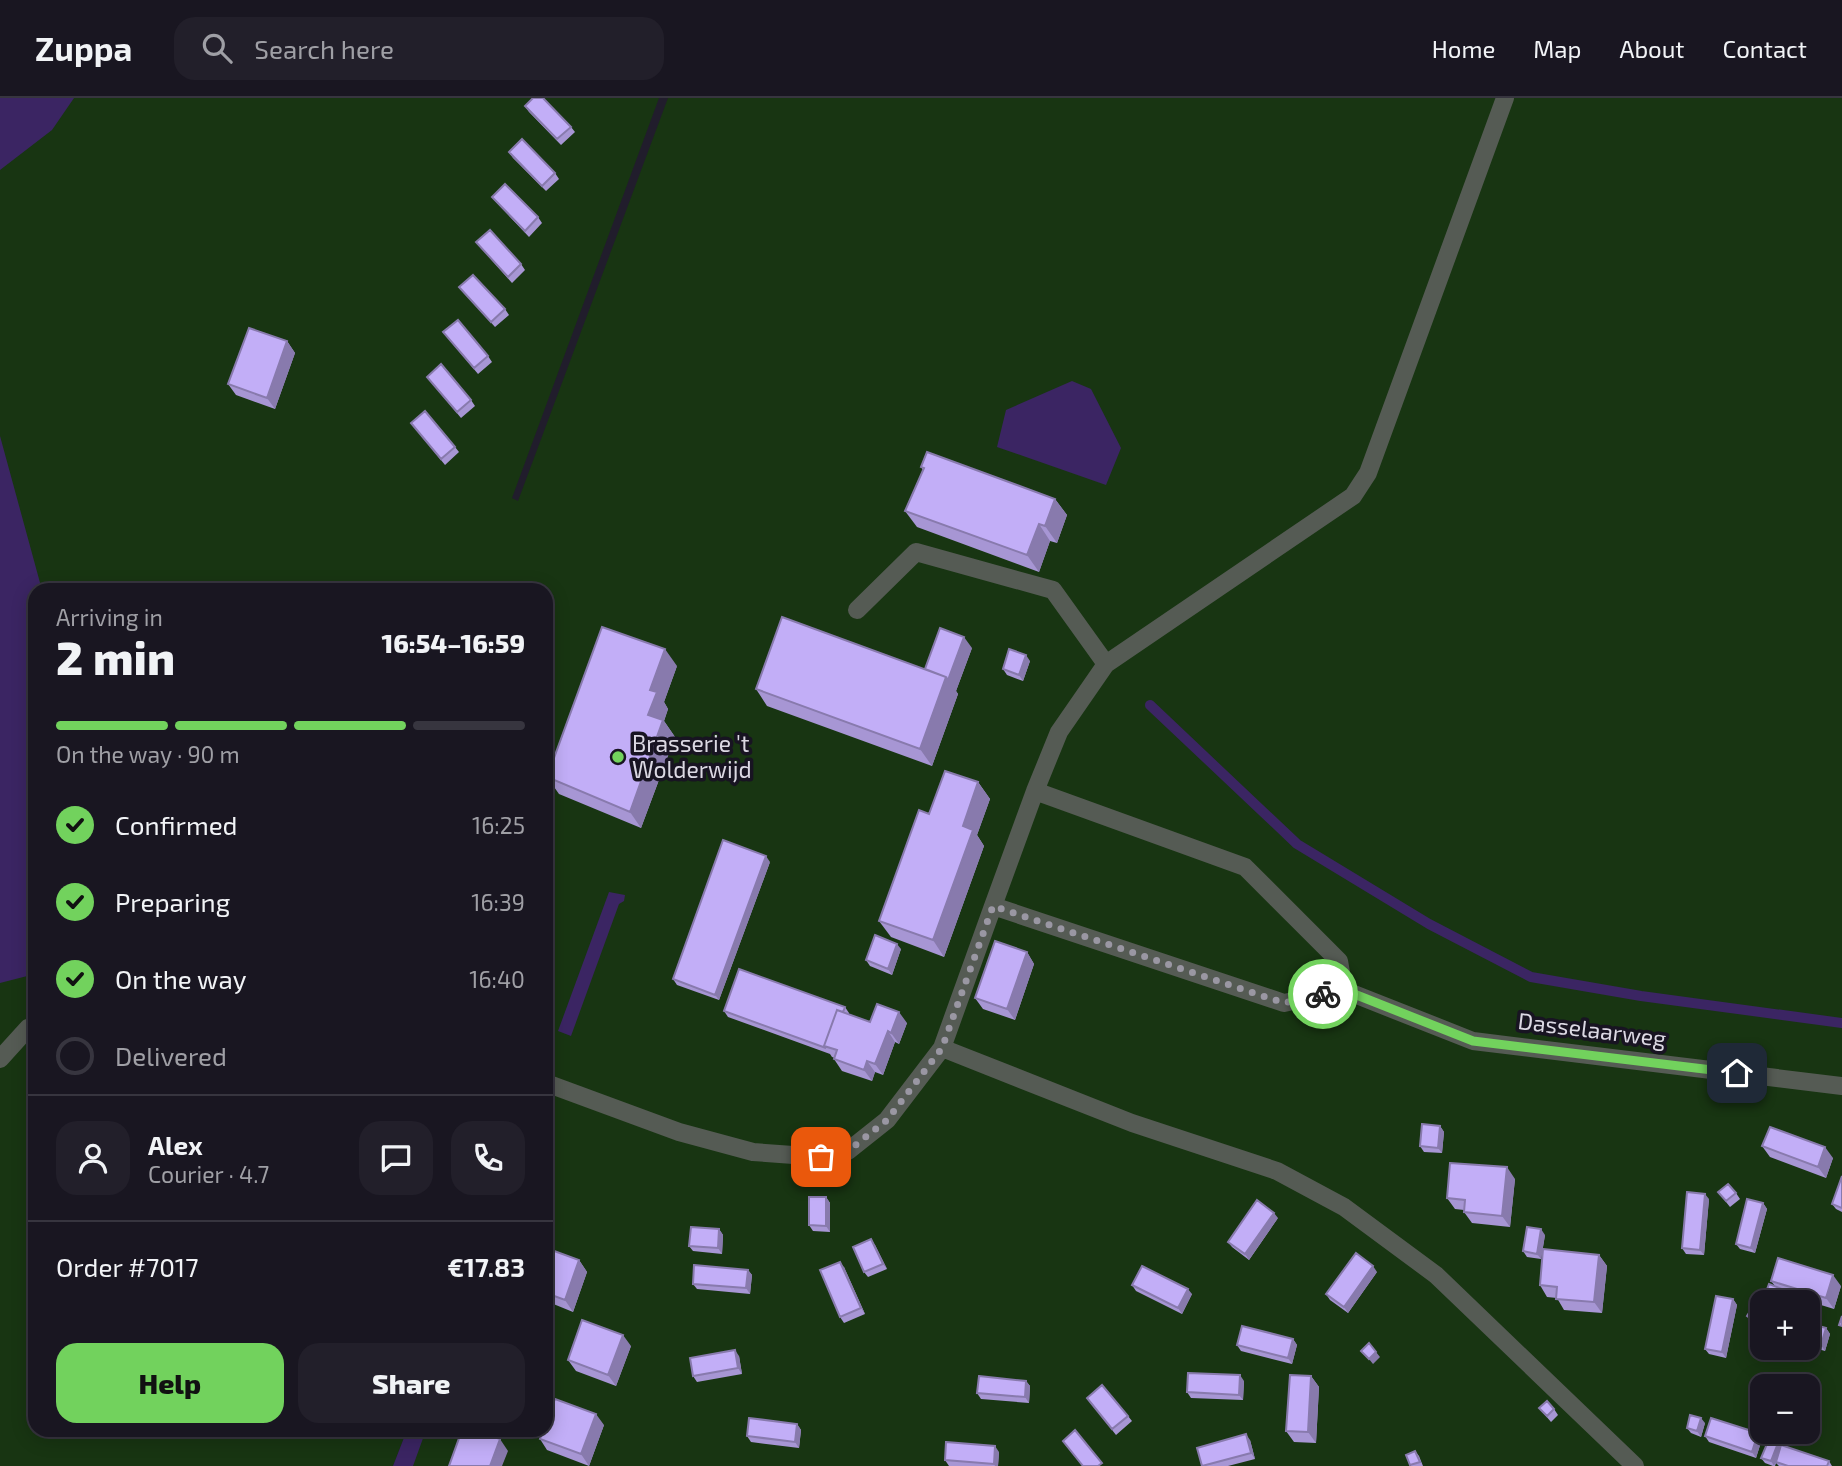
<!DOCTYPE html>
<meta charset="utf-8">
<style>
body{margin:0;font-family:"Exo 2",sans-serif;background:#221f2a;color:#f1f3f6;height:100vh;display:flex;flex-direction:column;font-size:26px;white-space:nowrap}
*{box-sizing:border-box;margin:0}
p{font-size:23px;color:#9f9fa5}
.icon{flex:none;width:38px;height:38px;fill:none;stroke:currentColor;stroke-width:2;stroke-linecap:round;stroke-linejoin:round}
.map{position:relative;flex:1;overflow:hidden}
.panel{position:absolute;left:28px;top:485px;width:525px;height:854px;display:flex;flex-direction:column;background:#191621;border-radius:21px;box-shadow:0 4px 18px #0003,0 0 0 2px #37353f}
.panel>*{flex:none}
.buttons{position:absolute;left:1750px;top:1192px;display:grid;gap:14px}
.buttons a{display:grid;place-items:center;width:70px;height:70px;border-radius:14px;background:#191621;box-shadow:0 4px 18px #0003,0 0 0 2px #37353f;font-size:35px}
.pin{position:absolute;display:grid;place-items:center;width:60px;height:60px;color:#fff;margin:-30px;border-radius:14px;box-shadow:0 4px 10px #0006}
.courier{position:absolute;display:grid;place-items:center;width:70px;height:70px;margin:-35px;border:5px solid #72d25d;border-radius:50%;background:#fff;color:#222;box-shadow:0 2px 9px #0007}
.summary em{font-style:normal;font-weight:800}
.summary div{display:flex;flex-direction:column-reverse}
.summary{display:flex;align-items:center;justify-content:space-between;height:119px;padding:0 28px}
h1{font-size:46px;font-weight:800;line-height:52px}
.bar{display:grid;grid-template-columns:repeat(4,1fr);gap:10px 7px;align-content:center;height:84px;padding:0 28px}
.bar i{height:9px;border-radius:5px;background:#37353f}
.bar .current{background:#72d25d}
.bar p{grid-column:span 4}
.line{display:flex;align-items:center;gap:18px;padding:0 28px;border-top:2px solid #37353f}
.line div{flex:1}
.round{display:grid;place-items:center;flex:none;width:74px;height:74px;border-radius:21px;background:#221f2a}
ol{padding:0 28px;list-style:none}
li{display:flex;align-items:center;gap:21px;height:77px}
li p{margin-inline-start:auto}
li .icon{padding:7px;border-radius:50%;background:#72d25d;color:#111;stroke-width:4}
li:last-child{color:#9f9fa5}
li i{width:38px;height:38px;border:4px solid #37353f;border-radius:50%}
.cta{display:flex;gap:14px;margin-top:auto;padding:14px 28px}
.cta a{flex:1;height:80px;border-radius:21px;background:#72d25d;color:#111;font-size:28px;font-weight:800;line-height:80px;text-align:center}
.cta a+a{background:#221f2a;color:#f1f3f6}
header{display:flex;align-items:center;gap:42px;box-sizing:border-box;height:98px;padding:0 35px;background:#191621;border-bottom:2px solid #37353f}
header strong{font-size:33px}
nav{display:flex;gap:38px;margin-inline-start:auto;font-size:24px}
.search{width:490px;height:63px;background:#221f2a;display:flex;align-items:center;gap:18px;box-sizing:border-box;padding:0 24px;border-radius:21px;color:#9f9fa5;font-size:26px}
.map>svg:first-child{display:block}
.green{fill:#183512;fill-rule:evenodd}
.water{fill:#3b2563}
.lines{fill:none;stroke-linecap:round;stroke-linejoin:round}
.stream{stroke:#3b2563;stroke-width:10}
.street{stroke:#555b54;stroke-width:18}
.wall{fill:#a796d4}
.shaded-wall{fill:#887aad}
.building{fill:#c2aef7;stroke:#887aad;stroke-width:2}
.done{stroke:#9a97a3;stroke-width:7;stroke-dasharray:0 12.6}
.route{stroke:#72d25d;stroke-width:9}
.poi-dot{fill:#72d25d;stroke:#181422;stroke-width:2.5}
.labels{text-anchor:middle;stroke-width:7;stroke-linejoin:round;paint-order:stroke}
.poi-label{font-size:23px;fill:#dbd8e3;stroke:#181422;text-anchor:start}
.street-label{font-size:23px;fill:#dbd8e3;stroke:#181422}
</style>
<header>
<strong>Zuppa</strong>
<div class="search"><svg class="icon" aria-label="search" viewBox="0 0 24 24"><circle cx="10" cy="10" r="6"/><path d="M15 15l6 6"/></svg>Search here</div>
<nav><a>Home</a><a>Map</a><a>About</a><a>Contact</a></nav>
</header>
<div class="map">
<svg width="1842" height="1368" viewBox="0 0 1842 1368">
<rect width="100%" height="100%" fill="#211d2c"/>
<path class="green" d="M63 0H659L512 400 518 403 668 0H1842V1368H411L424 1332H546V492H35V1332H407L393 1368H0V54ZM1762 1204H1808V1250H1762ZM1762 1288H1808V1334H1762Z"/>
<path class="water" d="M0 0H74L52 32 0 72Z
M1072 283 1091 291 1121 350 1106 387 997 349 1006 312Z
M0 338 42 492H35V876L0 885Z
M609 794 625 797 624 803 619 806 571 938 558 933Z
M407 1332H426L413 1368H393Z"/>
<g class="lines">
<path class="stream" d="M1150 607 1297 746 1429 826 1531 879 1641 898 1842 925"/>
<path class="street" d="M857 512 916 454 1053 492 1106 566 1059 634 1035 693
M1106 566 1353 398 1368 375 1505 0
M993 808 1035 693 1245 769 1339 863 1344 892
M1344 892 1473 943 1842 988
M942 950 1132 1025 1277 1073 1344 1109 1436 1177 1635 1368
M0 961 28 930 35 928
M546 985 679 1034 753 1054 821 1059 848 1053 887 1022 942 950 993 808 1284 905 1344 892"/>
</g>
<path class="wall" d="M525 8 571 29 575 34 561 47 529 14Z
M509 54 555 75 559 81 546 93 513 60Z
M492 99 538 119 542 125 529 139 496 104Z
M476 144 521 166 525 172 512 185Z
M459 189 505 211 509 217 495 229Z
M443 234 488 258 492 264 478 276Z
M287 243 295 255 275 311 236 297 228 286Z
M427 279 471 302 475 308 461 320Z
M411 325 455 349 459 354 445 367Z
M921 369 1055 401 1067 417 1057 445 1050 443 1039 474 917 429 905 413 923 372Z
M972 550 956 593 958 596 932 668 767 608 756 591 925 571Z
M1030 563 1023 583 1007 577 1003 571Z
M677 568 664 604 668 611 664 623 675 639 641 730 559 696 547 679Z
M978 684 990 701 977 737 984 748 944 859 891 839 879 823Z
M770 764 719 902 677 887 673 881Z
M901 851 892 877 870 868 866 862Z
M1027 854 1034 866 1015 922 983 911 975 900Z
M845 909 849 915V916L870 924 907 925 899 946 895 944 883 977 875 974 872 983 842 973 834 961 835 960 832 959 830 956 728 919 724 913Z
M1440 1028 1444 1034 1442 1055 1424 1054 1420 1048Z
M1762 1048 1833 1060 1826 1080 1770 1059Z
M1842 1078V1114L1836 1111 1832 1106Z
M1515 1081 1510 1129 1472 1125 1464 1114V1112L1455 1111 1447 1100Z
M1718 1094 1736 1095 1740 1101 1730 1109Z
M826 1099 830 1105V1134L813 1133 809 1127Z
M1709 1101 1704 1157 1686 1156 1682 1150Z
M1763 1105 1767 1111 1755 1155 1740 1151 1736 1146Z
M1278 1120 1249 1162 1232 1149 1228 1144Z
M719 1131 723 1137 722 1156 693 1153 689 1148Z
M1545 1137 1541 1161 1527 1159 1523 1153Z
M875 1147 887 1171 868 1179 864 1174Z
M546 1150 579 1162 587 1174 573 1214 546 1203Z
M1599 1157 1607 1168 1602 1215 1564 1212 1557 1200 1547 1199 1540 1187Z
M844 1169 865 1216 844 1225 840 1219Z
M748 1172 752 1177 750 1196 697 1191 693 1186Z
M1377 1174 1348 1215 1330 1202 1326 1196Z
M1771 1183 1841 1188 1834 1211 1785 1196 1783 1204H1780L1770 1200 1766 1194 1775 1188Z
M1132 1187 1192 1196 1182 1216 1136 1193Z
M1733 1201 1737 1207 1726 1260 1709 1256 1705 1251Z
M1762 1212V1227L1760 1230 1751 1224 1747 1218Z
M1808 1225 1826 1230 1830 1236 1825 1253 1808 1248Z
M1293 1241 1297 1247 1292 1266 1241 1253 1237 1247Z
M631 1248 616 1288 576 1273 568 1262Z
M739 1258 742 1276 697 1284 693 1278Z
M1311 1278 1319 1289 1316 1345 1294 1344 1286 1333Z
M1026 1283 1030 1288 1029 1305 981 1301 977 1295Z
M1244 1283 1243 1302 1191 1300 1187 1294Z
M1087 1300 1128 1318 1132 1323 1116 1337Z
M1539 1310 1554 1311 1558 1317 1551 1324Z
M1705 1325 1701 1339 1691 1335 1687 1330Z
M797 1326 801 1332 799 1350 751 1344 747 1338Z
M604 1327 589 1368 547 1352 540 1341Z
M517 1332H530L529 1336Z
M1775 1334H1792L1789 1341 1778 1337Z
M1705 1338 1762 1341 1756 1360 1709 1344Z
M1250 1342 1255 1361 1228 1368H1202Z
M1781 1349 1829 1363 1832 1368H1779L1776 1365 1775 1368H1773L1765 1365 1761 1360Z
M1415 1353 1419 1358 1423 1368H1411L1406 1357Z
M999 1354 998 1368H949L945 1362Z"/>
<path class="shaded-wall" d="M287 243 295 255 275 311 267 300Z
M1055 401 1067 417 1057 445 1045 428Z
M1039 426 1050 443 1039 474 1027 457Z
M964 539 972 550 956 593 958 596 932 668 920 651 946 579Z
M665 551 677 568 664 604 668 611 664 623 675 639 641 730 630 714 648 617 650 592Z
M1026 557 1030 563 1023 583 1019 577Z
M978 684 990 701 977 737 984 748 944 859 933 842 963 728Z
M766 758 770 764 719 902 715 897Z
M897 846 901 851 892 877 888 871Z
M1027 854 1034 866 1015 922 1007 911Z
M899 914 907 925 899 946 891 935Z
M888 933 895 944 883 977 875 966Z
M867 963 875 974 872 983 864 972Z
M1440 1028 1444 1034 1442 1055 1438 1050Z
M1825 1049 1833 1060 1826 1080 1818 1069Z
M1507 1069 1515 1081 1510 1129 1502 1118Z
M1705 1096 1709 1101 1704 1157 1700 1152Z
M826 1099 830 1105V1134L826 1128Z
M1763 1105 1767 1111 1755 1155 1751 1150Z
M1274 1115 1278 1120 1249 1162 1245 1156Z
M719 1131 723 1137 722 1156 718 1150Z
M1541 1131 1545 1137 1541 1161 1537 1156Z
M871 1141 875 1147 887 1171 883 1166Z
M1599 1157 1607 1168 1602 1215 1594 1204Z
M579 1162 587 1174 573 1214 565 1202Z
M840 1164 844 1169 865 1216 861 1210Z
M1373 1168 1377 1174 1348 1215 1344 1209Z
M748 1172 752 1177 750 1196 746 1190Z
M1833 1177 1841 1188 1834 1211 1826 1200Z
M1188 1191 1192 1196 1182 1216 1178 1210Z
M1782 1191 1786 1197 1783 1204H1782L1778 1200Z
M1733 1201 1737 1207 1726 1260 1722 1254Z
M1762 1215V1227L1760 1230 1756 1224Z
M546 1220 552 1229 546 1247Z
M1826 1230 1830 1236 1825 1253 1821 1247Z
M623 1237 631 1248 616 1288 608 1277Z
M1293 1241 1297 1247 1292 1266 1288 1260Z
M735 1252 739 1258 742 1276 738 1270Z
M1376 1254 1380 1259 1373 1266 1369 1261Z
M1240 1277 1244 1283 1243 1302 1239 1297Z
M1311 1278 1319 1289 1316 1345 1308 1334Z
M1026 1283 1030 1288 1029 1305 1025 1299Z
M596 1316 604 1327 589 1368 581 1356Z
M1701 1320 1705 1325 1701 1339 1697 1333Z
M797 1326 801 1332 799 1350 795 1344Z
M1786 1334H1792L1789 1341 1785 1335Z
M1758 1335 1762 1341 1756 1360 1752 1354Z
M1246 1336 1250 1342 1255 1361 1251 1355Z
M500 1341 508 1353 502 1368H490Z
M1778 1345 1782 1350 1774 1368 1771 1363Z
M995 1348 999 1354 998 1368H995L994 1366Z"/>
<path class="building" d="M533 0H543L571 29 557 41 525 8Z
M522 41 555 75 542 88 509 54Z
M505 86 538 119 525 133 492 99Z
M490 132 521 166 508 179 476 144Z
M473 177 505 211 491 224 459 189Z
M458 222 488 258 474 270 443 234Z
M249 230 287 243 267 300 228 286Z
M441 266 471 302 457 314 427 279Z
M425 313 455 349 441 361 411 325Z
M927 354 1055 401 1045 428 1039 426 1027 457 905 413 924 370 921 369Z
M782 519 946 579 920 651 756 591Z
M602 529 665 551 650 592 657 594 648 617 663 622 630 714 547 679Z
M940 530 964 539 948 582 946 579 925 571Z
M1009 551 1026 557 1019 577 1003 571Z
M945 673 978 684 963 728 973 732 933 842 879 823 919 712 929 716Z
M723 742 766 758 715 897 673 881Z
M875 837 897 846 888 871 866 862Z
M995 843 1027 854 1007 911 975 900Z
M739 871 845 909 843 914 837 912 824 948 826 950 724 913Z
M877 906 899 914 891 935 888 933 875 966 867 963 864 972 834 961 837 952 824 948 837 912 870 924Z
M1422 1026 1440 1028 1438 1050 1420 1048Z
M1770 1029 1825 1049 1818 1069 1762 1048Z
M1450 1065 1507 1069 1502 1118 1464 1114 1465 1102 1447 1100Z
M1842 1078V1110L1832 1106Z
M1728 1086 1736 1095 1726 1103 1718 1094Z
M1687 1094 1705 1096 1700 1152 1682 1150Z
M809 1099H826V1128L809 1127Z
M1747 1101 1763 1105 1751 1150 1736 1146Z
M1257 1102 1274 1115 1245 1156 1228 1144Z
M691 1129 719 1131 718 1150 689 1148Z
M1527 1129 1541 1131 1537 1156 1523 1153Z
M871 1141 883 1166 864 1174 853 1149Z
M546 1150 579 1162 565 1202 546 1195Z
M1543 1151 1599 1157 1594 1204 1556 1201 1557 1189 1540 1187Z
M1356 1155 1373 1168 1344 1209 1326 1196Z
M1778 1160 1833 1177 1826 1200 1771 1183Z
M840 1164 861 1210 840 1219 820 1172Z
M694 1167 748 1172 746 1190 693 1186Z
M1142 1168 1188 1191 1178 1210 1132 1187Z
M1769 1186 1782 1191 1778 1200 1766 1194Z
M1716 1198 1733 1201 1722 1254 1705 1251Z
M1788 1199 1797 1204H1786Z
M1754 1207 1762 1212V1215L1756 1224 1747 1218Z
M1842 1218V1228L1839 1227Z
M582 1222 623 1237 608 1277 568 1262Z
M1808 1225 1826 1230 1821 1247 1808 1243Z
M1242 1228 1293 1241 1288 1260 1237 1247Z
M1369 1245 1376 1254 1369 1261 1361 1253Z
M735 1252 738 1270 693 1278 690 1260Z
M1188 1275 1240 1277 1239 1297 1187 1294Z
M1290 1277 1311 1278 1308 1334 1286 1333Z
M979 1278 1026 1283 1025 1299 977 1295Z
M1102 1287 1128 1318 1112 1331 1087 1300Z
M555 1301 596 1316 581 1356 540 1341 543 1332H546V1324Z
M1547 1303 1554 1311 1547 1318 1539 1310Z
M1690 1317 1701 1320 1697 1333 1687 1330Z
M749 1320 797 1326 795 1344 747 1338Z
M1711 1320 1758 1335 1752 1354 1705 1338Z
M462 1332H474L500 1341 490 1368H449Z
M1075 1332 1102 1365 1098 1368H1083L1063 1343Z
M1246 1336 1251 1355 1202 1368 1197 1350Z
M1769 1341 1778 1345 1771 1363 1761 1360Z
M946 1344 995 1348 994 1366 945 1362Z
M1781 1347 1829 1363 1827 1368H1788L1776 1364Z
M1415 1353 1420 1364 1410 1367 1406 1357Z"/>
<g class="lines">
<path class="done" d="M821 1059 848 1053 887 1022 942 950 993 808 1284 905 1323 896"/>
<path class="route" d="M1323 896 1344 892 1473 943 1737 975"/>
</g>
<circle class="poi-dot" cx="618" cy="659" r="7"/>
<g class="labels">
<g class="poi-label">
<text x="632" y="654">Brasserie 't<tspan x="632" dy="26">Wolderwijd</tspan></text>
</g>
<g class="street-label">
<text transform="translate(1592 932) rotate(7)" y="8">Dasselaarweg</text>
</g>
</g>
</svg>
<div class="buttons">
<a>+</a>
<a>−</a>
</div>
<div class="pin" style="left:821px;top:1059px;background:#ea580c"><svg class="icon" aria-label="bag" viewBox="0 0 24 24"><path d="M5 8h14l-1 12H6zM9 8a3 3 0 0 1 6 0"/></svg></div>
<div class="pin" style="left:1737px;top:975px;background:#1f2937"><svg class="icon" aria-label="home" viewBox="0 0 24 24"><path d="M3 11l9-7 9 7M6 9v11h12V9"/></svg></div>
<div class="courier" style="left:1323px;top:896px"><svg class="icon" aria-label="bike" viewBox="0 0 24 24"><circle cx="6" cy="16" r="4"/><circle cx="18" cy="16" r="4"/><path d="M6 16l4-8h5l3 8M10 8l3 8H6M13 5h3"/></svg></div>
<section class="panel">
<div class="summary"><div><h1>2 min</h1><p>Arriving in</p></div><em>16:54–16:59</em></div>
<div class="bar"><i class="current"></i><i class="current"></i><i class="current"></i><i></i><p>On the way · 90 m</p></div>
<ol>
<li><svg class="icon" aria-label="check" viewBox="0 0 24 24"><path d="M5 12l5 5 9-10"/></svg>Confirmed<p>16:25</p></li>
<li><svg class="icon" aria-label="check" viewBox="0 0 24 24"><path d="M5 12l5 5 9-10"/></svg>Preparing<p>16:39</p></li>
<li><svg class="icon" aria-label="check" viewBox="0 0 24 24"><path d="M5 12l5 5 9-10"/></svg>On the way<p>16:40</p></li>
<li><i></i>Delivered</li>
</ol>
<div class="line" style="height:126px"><a class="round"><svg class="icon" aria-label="person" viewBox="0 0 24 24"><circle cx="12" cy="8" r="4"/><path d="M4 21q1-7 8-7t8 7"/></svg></a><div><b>Alex</b><p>Courier · 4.7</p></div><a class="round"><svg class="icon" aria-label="chat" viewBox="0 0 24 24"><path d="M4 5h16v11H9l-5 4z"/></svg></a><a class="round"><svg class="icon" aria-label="phone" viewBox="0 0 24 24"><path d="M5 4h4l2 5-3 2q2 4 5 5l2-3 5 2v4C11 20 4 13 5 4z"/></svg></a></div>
<div class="line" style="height:91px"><div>Order #7017</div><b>€17.83</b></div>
<div class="cta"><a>Help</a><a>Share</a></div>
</section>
</div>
